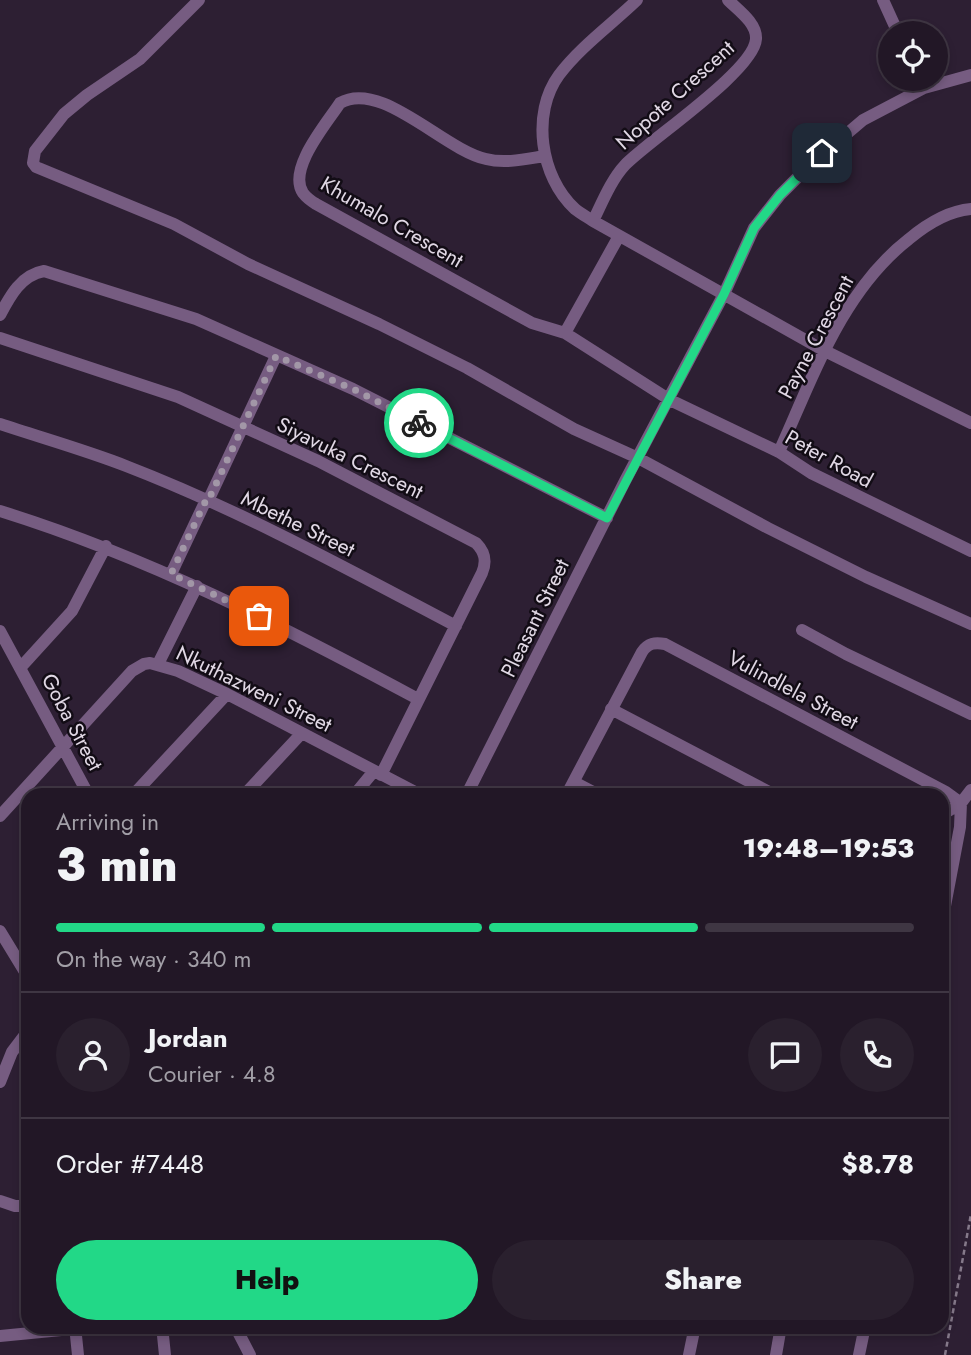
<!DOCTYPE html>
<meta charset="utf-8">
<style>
body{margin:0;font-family:Jost,sans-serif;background:#2a202e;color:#f1f3f6;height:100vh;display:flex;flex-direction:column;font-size:26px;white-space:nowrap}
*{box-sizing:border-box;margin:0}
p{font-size:23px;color:#a29fa7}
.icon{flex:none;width:38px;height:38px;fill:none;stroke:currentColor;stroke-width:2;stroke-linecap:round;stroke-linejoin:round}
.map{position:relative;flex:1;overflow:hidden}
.panel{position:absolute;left:21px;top:788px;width:928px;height:546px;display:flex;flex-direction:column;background:#221726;border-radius:21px;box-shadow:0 4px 10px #0003,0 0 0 2px #3f3643}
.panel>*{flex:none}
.fabs{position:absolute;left:878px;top:21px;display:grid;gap:14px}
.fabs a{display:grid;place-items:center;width:70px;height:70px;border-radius:50%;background:#221726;box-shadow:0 4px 10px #0003,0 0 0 2px #3f3643;font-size:35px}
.pin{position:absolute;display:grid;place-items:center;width:60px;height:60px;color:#fff;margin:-30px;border-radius:14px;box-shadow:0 4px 10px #0006}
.courier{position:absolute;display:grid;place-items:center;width:70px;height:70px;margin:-35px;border:5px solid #22d887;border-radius:50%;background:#fff;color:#222;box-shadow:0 2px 9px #0007}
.head em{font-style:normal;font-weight:800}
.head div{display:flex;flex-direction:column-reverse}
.head{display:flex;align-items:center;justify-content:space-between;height:119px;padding:0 35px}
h1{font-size:46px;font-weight:800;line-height:52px}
.bar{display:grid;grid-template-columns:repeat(4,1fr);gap:10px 7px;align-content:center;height:84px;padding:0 35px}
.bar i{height:9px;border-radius:5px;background:#3f3643}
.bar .active{background:#22d887}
.bar p{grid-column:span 4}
.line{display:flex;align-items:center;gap:18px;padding:0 35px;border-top:2px solid #3f3643}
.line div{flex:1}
.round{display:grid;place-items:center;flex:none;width:74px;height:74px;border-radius:37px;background:#2a202e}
.action{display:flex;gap:14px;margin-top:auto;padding:14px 35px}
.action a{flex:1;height:80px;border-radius:42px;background:#22d887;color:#111;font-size:28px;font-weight:800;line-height:80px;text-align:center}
.action a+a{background:#2a202e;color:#f1f3f6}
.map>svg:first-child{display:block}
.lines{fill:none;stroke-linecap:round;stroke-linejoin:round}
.path{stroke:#85798a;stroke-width:2.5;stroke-dasharray:5 3.5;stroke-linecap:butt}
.minor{stroke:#765c81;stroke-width:12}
.done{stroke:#a297a7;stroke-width:7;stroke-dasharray:0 12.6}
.route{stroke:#22d887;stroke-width:9}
.labels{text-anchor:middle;stroke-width:5;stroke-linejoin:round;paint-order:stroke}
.street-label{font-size:21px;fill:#e1d8e5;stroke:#120c15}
</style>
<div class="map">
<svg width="971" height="1355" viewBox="0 0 971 1355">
<rect width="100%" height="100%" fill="#2d1f33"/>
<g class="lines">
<path class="path" d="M945 1355 971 1214"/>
<path class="minor" d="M199 0 140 59 87 95 64 114 35 151 33 163 36 167 174 224 248 264 379 324 467 368 574 429 638 458 768 528 866 577 971 624
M637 0C612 24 580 47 559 75 531 113 540 177 575 209 580 213 587 217 593 221L825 351 971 423
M883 0 898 33
M545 156C526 159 505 164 486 159 444 150 381 79 340 103 327 123 287 169 303 193 306 197 311 201 316 204L532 323 565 333 670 400 779 452 811 473 971 551
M593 221C602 203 611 180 625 165 649 140 754 71 756 39 757 23 738 10 728 0
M0 315C10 296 21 275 44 271L196 319 353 389 607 518
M565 333 619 236
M0 338 178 397 318 461 476 543C485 552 487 561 482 573L381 775
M0 424C42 438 85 450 126 466 240 510 348 569 456 626
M779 452C813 377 842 291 909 239 927 224 947 211 971 209
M208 501 276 356
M0 511C148 557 282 626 418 699
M171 574 206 500
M802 630 846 654 971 714
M0 631 88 794
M158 664 197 586
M21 667 72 611 106 546
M611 709 773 794
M574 782 597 794
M134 794 227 694
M245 794 301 734
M355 794 374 771
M467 794 625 481 724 294 754 228 780 195 810 165 863 120 924 88 971 75
M567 794 642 652C648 643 655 642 665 644L946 792 961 803 960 827 942 922
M942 815 961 803 971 790
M0 816 132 671 144 664 150 663 178 671 227 694 419 794
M0 931 28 977
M0 1082 12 1052 28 1031
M0 1201 15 1206H28
M75 1326 78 1355
M162 1326 165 1355
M235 1326 250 1355
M0 1336 102 1326
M689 1355 695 1326
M776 1355 781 1326
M859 1355 865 1326"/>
</g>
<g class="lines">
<path class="done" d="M259 616 171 574 206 500 208 501 276 356 353 389 419 423"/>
<path class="route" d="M419 423 607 518 724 294 754 228 780 195 822 153"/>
</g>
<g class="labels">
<g class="street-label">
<text transform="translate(675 95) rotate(-42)" y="7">Nopote Crescent</text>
<text transform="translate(392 222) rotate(30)" y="7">Khumalo Crescent</text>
<text transform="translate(816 337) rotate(-62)" y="7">Payne Crescent</text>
<text transform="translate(350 458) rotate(26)" y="7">Siyavuka Crescent</text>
<text transform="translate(829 459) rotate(29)" y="7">Peter Road</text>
<text transform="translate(298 524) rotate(26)" y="7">Mbethe Street</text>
<text transform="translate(535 618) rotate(-64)" y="7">Pleasant Street</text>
<text transform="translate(254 689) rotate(26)" y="7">Nkuthazweni Street</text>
<text transform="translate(793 690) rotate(28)" y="7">Vulindlela Street</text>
<text transform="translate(72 722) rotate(62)" y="7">Goba Street</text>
</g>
</g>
</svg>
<div class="fabs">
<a><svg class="icon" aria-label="locate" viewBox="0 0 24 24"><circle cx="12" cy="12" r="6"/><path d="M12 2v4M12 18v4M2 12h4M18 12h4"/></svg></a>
</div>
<div class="pin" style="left:259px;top:616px;background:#ea580c"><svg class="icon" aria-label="bag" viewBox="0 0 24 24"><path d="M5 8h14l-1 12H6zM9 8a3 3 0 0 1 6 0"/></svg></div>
<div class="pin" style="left:822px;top:153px;background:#1f2937"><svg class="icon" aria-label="home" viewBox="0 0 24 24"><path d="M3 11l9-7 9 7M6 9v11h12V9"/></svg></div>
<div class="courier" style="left:419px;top:423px"><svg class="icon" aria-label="bike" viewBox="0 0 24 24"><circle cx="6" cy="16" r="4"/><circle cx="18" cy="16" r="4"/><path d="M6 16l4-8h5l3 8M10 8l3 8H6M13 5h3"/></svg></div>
<section class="panel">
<div class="head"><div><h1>3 min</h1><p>Arriving in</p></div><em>19:48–19:53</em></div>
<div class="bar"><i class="active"></i><i class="active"></i><i class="active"></i><i></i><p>On the way · 340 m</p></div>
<div class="line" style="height:126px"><a class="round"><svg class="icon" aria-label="person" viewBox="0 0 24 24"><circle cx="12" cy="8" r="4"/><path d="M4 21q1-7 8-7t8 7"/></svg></a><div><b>Jordan</b><p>Courier · 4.8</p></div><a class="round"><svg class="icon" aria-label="chat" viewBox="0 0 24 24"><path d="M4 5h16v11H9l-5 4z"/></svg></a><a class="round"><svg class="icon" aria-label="phone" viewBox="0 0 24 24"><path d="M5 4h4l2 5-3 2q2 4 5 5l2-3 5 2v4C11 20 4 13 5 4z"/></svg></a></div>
<div class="line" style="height:91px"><div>Order #7448</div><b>$8.78</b></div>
<div class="action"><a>Help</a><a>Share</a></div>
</section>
</div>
